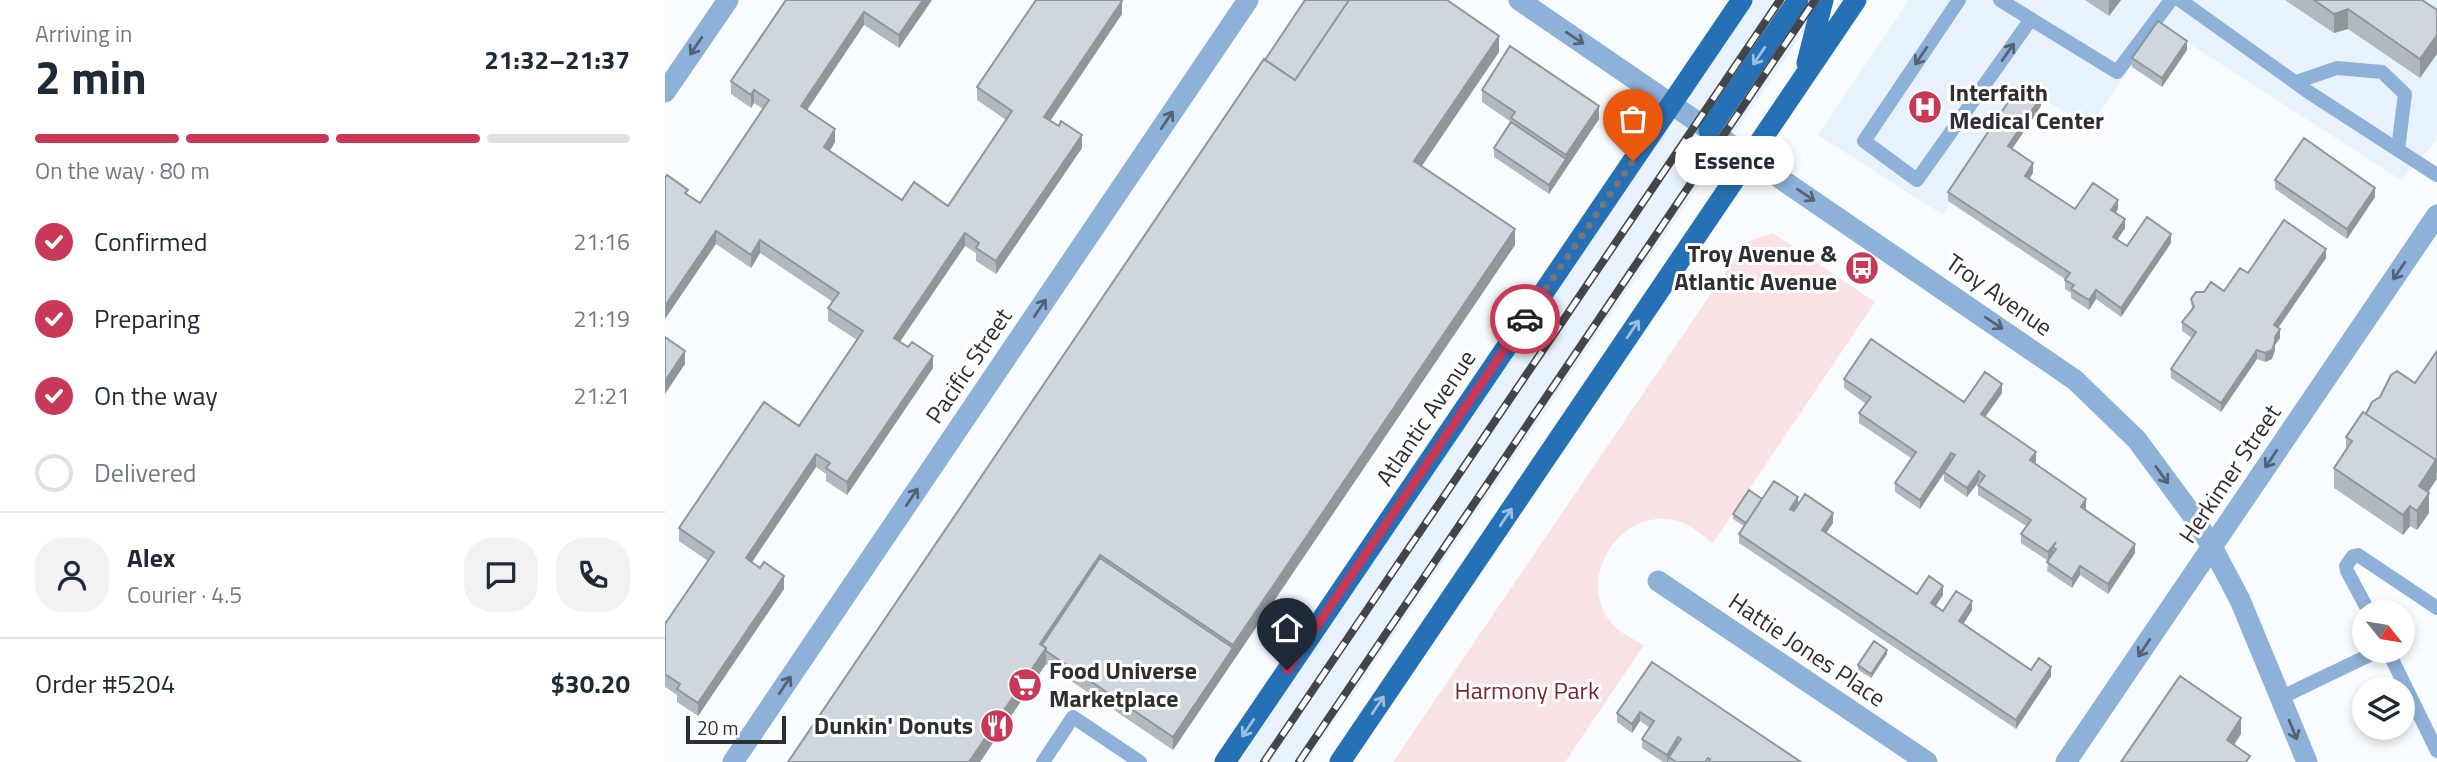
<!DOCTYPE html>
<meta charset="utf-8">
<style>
body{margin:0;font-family:"Titillium Web",sans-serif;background:#f2f2f3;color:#1f2937;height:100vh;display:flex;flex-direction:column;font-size:26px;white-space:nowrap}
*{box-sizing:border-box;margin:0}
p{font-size:23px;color:#747a83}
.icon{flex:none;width:38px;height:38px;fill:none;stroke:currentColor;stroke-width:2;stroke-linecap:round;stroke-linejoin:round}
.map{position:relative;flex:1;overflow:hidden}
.details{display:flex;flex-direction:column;background:#fff;width:665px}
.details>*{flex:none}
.needle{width:46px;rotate:120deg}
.tools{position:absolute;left:1687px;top:600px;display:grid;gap:14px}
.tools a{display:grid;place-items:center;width:63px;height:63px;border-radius:50%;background:#fff;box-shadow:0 4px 10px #0003;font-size:35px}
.scale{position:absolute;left:21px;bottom:18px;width:100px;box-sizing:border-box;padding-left:7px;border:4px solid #2d2f32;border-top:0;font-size:19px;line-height:24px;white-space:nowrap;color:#2d2f32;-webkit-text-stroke:5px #fff;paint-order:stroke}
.pin{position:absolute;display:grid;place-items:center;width:60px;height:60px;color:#fff;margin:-72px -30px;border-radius:50% 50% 50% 0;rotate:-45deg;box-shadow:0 0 7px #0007}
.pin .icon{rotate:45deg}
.courier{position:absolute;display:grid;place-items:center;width:70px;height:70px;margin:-35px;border:5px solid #c83857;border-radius:50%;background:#fff;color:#222;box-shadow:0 2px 9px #0007}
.bubble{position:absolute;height:49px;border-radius:24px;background:#fff;box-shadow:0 4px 10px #0003;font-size:23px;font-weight:700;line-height:49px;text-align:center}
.headline em{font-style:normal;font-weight:700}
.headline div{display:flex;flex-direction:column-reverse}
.headline{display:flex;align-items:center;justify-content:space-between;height:119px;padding:0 35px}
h1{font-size:46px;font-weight:700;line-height:52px}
.bar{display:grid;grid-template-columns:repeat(4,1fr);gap:10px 7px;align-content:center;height:84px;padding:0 35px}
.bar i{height:9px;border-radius:5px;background:#e0e1e3}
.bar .current{background:#c83857}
.bar p{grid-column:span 4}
.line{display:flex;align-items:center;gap:18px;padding:0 35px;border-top:2px solid #e0e1e3}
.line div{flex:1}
.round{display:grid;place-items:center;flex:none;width:74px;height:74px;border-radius:28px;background:#f2f2f3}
ol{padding:0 35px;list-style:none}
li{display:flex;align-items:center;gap:21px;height:77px}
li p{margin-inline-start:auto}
li .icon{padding:7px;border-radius:50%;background:#c83857;color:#fff;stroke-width:4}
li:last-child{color:#747a83}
li i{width:38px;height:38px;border:4px solid #e0e1e3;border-radius:50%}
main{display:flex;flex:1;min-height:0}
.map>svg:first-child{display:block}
.built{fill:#e8f2fd}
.green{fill:#f9e2e3}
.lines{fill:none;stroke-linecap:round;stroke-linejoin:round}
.lane{stroke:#8db1d8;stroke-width:14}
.street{stroke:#8db1d8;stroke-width:21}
.primary{stroke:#2670b6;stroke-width:21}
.rail-casing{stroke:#434548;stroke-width:8}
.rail{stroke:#fff;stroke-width:5;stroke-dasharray:16;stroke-linecap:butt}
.wall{fill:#b2b8bf}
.shaded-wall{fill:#91969b}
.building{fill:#cfd6de;stroke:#91969b;stroke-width:2}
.oneway{stroke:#536374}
.oneway2{stroke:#9dbfde}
.done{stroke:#74777a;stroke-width:7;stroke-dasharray:0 12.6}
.route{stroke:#c83857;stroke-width:9}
.labels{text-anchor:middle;stroke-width:6;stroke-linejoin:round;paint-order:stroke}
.poi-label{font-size:24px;font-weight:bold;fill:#2d2f32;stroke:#fff;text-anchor:start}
.street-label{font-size:24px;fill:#2d2f32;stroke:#fff}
.park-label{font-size:24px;fill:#7d2335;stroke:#fff}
</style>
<main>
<section class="details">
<div class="headline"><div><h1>2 min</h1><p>Arriving in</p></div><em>21:32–21:37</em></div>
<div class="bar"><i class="current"></i><i class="current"></i><i class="current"></i><i></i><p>On the way · 80 m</p></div>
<ol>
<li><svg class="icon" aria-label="check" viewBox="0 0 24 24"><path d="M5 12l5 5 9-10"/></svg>Confirmed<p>21:16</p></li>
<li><svg class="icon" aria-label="check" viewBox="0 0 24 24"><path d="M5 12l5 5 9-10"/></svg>Preparing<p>21:19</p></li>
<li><svg class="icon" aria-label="check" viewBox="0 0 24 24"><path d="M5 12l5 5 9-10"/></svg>On the way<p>21:21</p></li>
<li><i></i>Delivered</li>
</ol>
<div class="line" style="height:126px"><a class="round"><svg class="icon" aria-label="person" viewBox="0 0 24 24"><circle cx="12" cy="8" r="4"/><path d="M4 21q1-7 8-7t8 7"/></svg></a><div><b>Alex</b><p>Courier · 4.5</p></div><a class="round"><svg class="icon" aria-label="chat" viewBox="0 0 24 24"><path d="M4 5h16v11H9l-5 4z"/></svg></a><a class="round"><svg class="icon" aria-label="phone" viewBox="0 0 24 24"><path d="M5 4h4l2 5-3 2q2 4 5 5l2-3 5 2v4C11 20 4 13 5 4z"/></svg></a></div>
<div class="line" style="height:91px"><div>Order #5204</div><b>$30.20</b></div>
</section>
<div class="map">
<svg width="1772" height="762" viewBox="0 0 1772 762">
<rect width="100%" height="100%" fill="#f9fcff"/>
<path class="built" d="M1089 0H1160L642 762H574L989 144Z
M1244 0H1772V140L1736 180 1495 25 1424 127 1360 87 1278 215 1153 135Z"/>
<path class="green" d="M1108 233 1210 302 1048 543C1038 536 1027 526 1016 522 958 502 908 578 947 624 955 633 969 639 979 645L900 762H728L1081 242Z"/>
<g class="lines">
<path class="lane" d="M1294 0 1199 141 1252 180 1366 19
M1335 0 1452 72 1506 0
M1515 0 1645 93 1772 175
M1631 82 1672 68 1717 72 1740 94 1733 149
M1704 612 1682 571 1681 566 1688 556 1693 555 1772 608
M1723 651 1772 751
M1615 698 1713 651
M378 762 408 717 475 762"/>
<path class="street" d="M854 0 1410 380 1472 440 1528 516 1547 547 1575 600 1642 762
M0 92 63 0
M993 581 1262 762
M68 762 583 0
M1401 762 1772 215"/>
<path class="primary" d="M1142 63 1158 0
M1044 130 1133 0
M560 762 1077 0
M675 762 1191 0"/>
<g class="rail-casing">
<path id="rail" d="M599 762 1115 0
M634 762 1150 0"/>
</g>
<use href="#rail" class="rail"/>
</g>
<path class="wall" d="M121 0H267L234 48 199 25 142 110 170 142 165 151 237 200 283 206 341 120 312 100V87L457 14 385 121 417 148 331 274 311 261V253L300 246 235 342 268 368 182 495 161 481V474L151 467 87 562 119 589 33 716 12 702V695L0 687V624L43 561 14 541V528L134 426 192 340 163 321V308L168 302 95 253 86 268 51 244 23 195 35 203 98 109 89 103 86 108 66 94V81Z
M1420 0H1456L1444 16Z
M1620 0H1759L1755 78 1683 29 1669 33Z
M1522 50 1497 87 1467 67V58Z
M834 52 757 166 850 245 508 750 381 664 315 762H123L600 60Z
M817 90 934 119 884 194 829 157V148L846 122 817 102Z
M1376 106 1347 149 1368 173 1364 179 1410 209H1453L1450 213 1460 228 1452 240 1462 246 1506 243 1456 317 1431 299 1424 310 1406 298V293L1400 289V279L1283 201V192Z
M1610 180 1710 197 1682 239 1610 189Z
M1661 258 1613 328 1615 338 1610 345V350L1607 359 1600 362 1592 359 1556 412 1506 378V369L1527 338 1517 331V322L1527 310 1526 299 1539 292 1559 291 1583 273Z
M1772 351V481L1771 480 1763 492 1764 513 1752 530 1745 526 1738 535 1669 488V468L1681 451V437L1701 414 1750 383Z
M1179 379 1299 402 1337 393 1320 417 1371 461 1370 463 1421 508 1420 509 1470 553 1443 594 1415 575 1407 588 1382 571 1383 561 1356 543V534L1361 526 1313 495V485L1316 482 1314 481 1302 497 1279 481V474L1255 509 1230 492V483L1246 458 1194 423V413L1201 404 1179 388Z
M1097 499 1133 504 1168 523 1161 533 1252 594 1278 595 1271 606 1278 611 1307 610 1298 624 1366 670 1386 676 1351 729 1074 543V534L1079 526 1068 519V514Z
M1222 654 1206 678 1193 670V665Z
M987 662 1136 762H998L977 748V739L985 728 975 721 967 733 952 722V713Z"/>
<path class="shaded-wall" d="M258 0H267L234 48V35Z
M1444 0H1456L1444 16Z
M457 1V14L379 130V117Z
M1683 9V29L1669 33V14Z
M199 12V25L136 119V106Z
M1772 35V54L1755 78V59Z
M834 36V52L749 177V161Z
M1522 41V50L1497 87V78Z
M89 90V103L86 108V95Z
M1376 97V106L1343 155V146Z
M934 106V119L884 194V185L901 159V155Z
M170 129V142L159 160V147Z
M417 135V148L331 274V261Z
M1368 163V173L1360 185V176Z
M1710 188V197L1682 239V229Z
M1453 200V209L1446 220V210Z
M1460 219V228L1448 246V237Z
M850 229V245L508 750V737L568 648V645Z
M51 231V244L0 319V306Z
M300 233V246L229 350V338Z
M1506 234V243L1456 317V308Z
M95 240V253L86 268V255Z
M1661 249V258L1609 334V325Z
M1431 290V299L1424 310V300Z
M1615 329V338L1610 345V350L1607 359 1600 362V353Z
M1592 350V359L1556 412V403Z
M20 351V364L0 394V381Z
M268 356V368L182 495V482Z
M1337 384V393L1316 423V414Z
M1371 452V461L1365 470V460Z
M1286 453V462L1255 509V500Z
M151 454V467L81 571V558Z
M1771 460V480L1754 506V486Z
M1314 471V481L1302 497V488Z
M1764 493V513L1752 530V511Z
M1133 497V506L1125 518V509Z
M1421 499V508L1416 516V507Z
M1745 506V526L1738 535V515Z
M1168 513V523L1157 539V530Z
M1391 542V549L1388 547V555L1383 561V552Z
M1470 544V553L1443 594V584Z
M435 555V571L381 651V664L315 762H304L375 644Z
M1415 566V575L1407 588V579Z
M119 576V589L33 716V703Z
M1278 586V595L1266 612V603Z
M1307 601V610L1294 631V621Z
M1222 650V654L1206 678V674Z
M1386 667V676L1351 729V720Z
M975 712V721L967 733V724Z
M1576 718V734L1562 756V740Z
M1013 737V746L1004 757 1003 762H1002V755Z"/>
<path class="building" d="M121 0H258L234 35 199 12 136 106 170 129 159 147 237 200 249 182 283 206 347 111 312 87 371 0H455L457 1 379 117 394 126 396 121 417 135 331 261 311 248 314 243 300 233 229 338 243 347 247 342 268 356 182 482 161 468 165 463 151 454 81 558 95 568 99 562 119 576 33 703 12 689 15 684 0 674V624L49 552 14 528 99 402 134 426 198 331 163 308 174 293 95 240 86 255 51 231 0 306V178L2 175 23 190 20 193 35 203 104 100 89 90 86 95 66 81Z
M640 0H684L630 80 600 60Z
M684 0H782L834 36 749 161 850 229 568 645 435 555 375 644 381 648 304 762H123L599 59 630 80Z
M1649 0H1757L1772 10V35L1755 59 1683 9 1669 14Z
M1493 21 1522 41 1497 78 1467 58Z
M845 46 934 106 901 155 846 118 850 112 817 90Z
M1356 83 1376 97 1343 146 1368 163 1360 176 1410 209 1428 183 1453 200 1446 210 1460 219 1448 237 1462 246 1482 217 1506 234 1456 308 1431 290 1424 300 1406 289 1409 285 1400 280 1405 273 1283 192Z
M846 122 901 159 884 185 829 148Z
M1639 138 1710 188 1682 229 1610 180Z
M1619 220 1661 249 1609 325 1615 329 1610 337V341L1607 350 1600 353 1592 350 1556 403 1506 369 1531 332 1517 322 1529 307 1526 299 1531 292H1539L1546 282 1559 291 1575 268 1583 273Z
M0 337 20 351 0 381Z
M1206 339 1299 402 1320 372 1337 384 1316 414 1371 452 1365 460 1421 499 1416 507 1470 544 1443 584 1415 566 1407 579 1382 562 1391 549 1388 547 1391 542 1383 552 1356 534 1366 520 1313 485 1320 476 1316 473 1314 471 1302 488 1279 472 1290 455 1286 453 1255 500 1230 483 1251 452 1194 413 1206 397 1179 379Z
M1772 351V472L1771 471V460L1701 414 1707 402 1715 397 1726 375 1732 371 1750 383Z
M1698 412 1771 460 1754 486 1764 493 1752 511 1745 506 1738 515 1669 468 1687 441 1681 437Z
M1109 481 1133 497 1125 509 1129 511 1140 494 1168 513 1157 530 1252 594 1264 576 1278 586 1266 603 1278 611 1291 591 1307 601 1294 621 1366 670 1374 658 1386 667 1351 720 1074 534Z
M1084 490 1097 499 1081 523 1068 514Z
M435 558 568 648 508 737 381 651V648L377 645Z
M1209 641 1222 650 1206 674 1193 665Z
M987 662 1136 762H1044L1045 759 1043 758 1040 762H1011L1004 757 1016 739 1013 737 1002 755 977 739 989 721 975 712 967 724 952 713Z
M1515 676 1576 718 1562 740 1585 756 1581 762H1456Z"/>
<defs><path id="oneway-shaft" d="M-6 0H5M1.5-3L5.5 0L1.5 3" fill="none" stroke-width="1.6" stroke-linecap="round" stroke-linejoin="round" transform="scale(1.75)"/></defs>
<g class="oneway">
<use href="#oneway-shaft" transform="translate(910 38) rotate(34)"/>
<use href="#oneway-shaft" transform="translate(31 46) rotate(124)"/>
<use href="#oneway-shaft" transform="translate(1343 52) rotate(-55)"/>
<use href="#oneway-shaft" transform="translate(1256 56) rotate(124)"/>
<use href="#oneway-shaft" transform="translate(502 120) rotate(-56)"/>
<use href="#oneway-shaft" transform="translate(1141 195) rotate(34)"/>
<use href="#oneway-shaft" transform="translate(1734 271) rotate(124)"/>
<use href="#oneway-shaft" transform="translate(375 308) rotate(-56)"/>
<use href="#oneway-shaft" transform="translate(1329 323) rotate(34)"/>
<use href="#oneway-shaft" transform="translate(1606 459) rotate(124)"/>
<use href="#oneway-shaft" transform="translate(1497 475) rotate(54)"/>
<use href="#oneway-shaft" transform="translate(247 497) rotate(-56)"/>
<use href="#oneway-shaft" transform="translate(1479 648) rotate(124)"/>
<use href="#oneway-shaft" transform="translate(120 685) rotate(-56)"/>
<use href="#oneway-shaft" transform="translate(1628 730) rotate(68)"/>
</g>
<g class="oneway2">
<use href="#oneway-shaft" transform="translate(1094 56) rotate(124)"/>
<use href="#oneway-shaft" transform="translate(968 329) rotate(-56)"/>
<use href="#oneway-shaft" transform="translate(841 517) rotate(-56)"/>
<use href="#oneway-shaft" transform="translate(713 705) rotate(-56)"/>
<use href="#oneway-shaft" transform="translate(583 728) rotate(124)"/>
</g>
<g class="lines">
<path class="done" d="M860 319 968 161"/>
<path class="route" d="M622 670 860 319"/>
</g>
<defs>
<g id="hospital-disc" transform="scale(1.75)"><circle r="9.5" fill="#c83857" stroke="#fff"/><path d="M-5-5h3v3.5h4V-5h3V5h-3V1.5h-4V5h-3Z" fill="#fff"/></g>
<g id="bus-disc" transform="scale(1.75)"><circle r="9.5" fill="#c83857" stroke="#fff"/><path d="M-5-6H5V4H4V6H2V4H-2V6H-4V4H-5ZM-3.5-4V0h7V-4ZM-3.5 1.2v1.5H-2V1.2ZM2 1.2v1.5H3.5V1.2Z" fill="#fff"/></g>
<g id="supermarket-disc" transform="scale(1.75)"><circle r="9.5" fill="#c83857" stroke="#fff"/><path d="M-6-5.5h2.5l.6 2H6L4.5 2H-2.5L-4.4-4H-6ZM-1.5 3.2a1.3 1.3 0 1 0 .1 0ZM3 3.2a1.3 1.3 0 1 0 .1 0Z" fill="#fff"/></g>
<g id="restaurant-disc" transform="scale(1.75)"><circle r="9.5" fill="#c83857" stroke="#fff"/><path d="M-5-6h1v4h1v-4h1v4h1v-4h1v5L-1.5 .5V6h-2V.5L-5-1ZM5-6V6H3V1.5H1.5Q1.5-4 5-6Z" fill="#fff"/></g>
</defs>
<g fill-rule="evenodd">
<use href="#hospital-disc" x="1260" y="107"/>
<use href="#bus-disc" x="1197" y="268"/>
<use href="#supermarket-disc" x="360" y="685"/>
<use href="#restaurant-disc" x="332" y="726"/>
</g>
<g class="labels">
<g class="poi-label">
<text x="1284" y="101">Interfaith<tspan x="1284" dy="28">Medical Center</tspan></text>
<text x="1172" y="262" text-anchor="end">Troy Avenue &amp;<tspan x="1172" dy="28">Atlantic Avenue</tspan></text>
<text x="384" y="679">Food Universe<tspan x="384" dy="28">Marketplace</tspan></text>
<text x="308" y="734" text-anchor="end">Dunkin' Donuts</text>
</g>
<g class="street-label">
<text transform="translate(1334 295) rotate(35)" y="8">Troy Avenue</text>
<text transform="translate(304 366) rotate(-56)" y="8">Pacific Street</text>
<text transform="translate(761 418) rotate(-56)" y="8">Atlantic Avenue</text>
<text transform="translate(1565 474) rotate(-56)" y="8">Herkimer Street</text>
<text transform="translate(1142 650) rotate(34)" y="8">Hattie Jones Place</text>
</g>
<g class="park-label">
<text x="862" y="699">Harmony Park</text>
</g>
</g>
</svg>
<div class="tools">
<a><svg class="needle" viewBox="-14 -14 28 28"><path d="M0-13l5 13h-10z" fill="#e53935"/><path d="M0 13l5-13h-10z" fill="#747a83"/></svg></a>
<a><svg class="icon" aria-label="layers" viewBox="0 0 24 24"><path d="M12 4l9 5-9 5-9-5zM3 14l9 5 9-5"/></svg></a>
</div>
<div class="scale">20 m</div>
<div class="pin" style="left:968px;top:161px;background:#ea580c"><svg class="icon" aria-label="bag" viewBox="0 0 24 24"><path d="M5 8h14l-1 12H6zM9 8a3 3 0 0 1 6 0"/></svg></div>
<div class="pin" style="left:622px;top:670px;background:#1f2937"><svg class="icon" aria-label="home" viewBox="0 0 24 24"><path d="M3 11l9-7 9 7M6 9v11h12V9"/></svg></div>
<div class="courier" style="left:860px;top:319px"><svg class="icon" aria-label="car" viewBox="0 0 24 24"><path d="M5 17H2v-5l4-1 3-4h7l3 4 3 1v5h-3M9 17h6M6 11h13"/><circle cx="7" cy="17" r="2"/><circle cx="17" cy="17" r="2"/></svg></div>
<div class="bubble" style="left:1010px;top:136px;width:119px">Essence</div>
</div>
</main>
